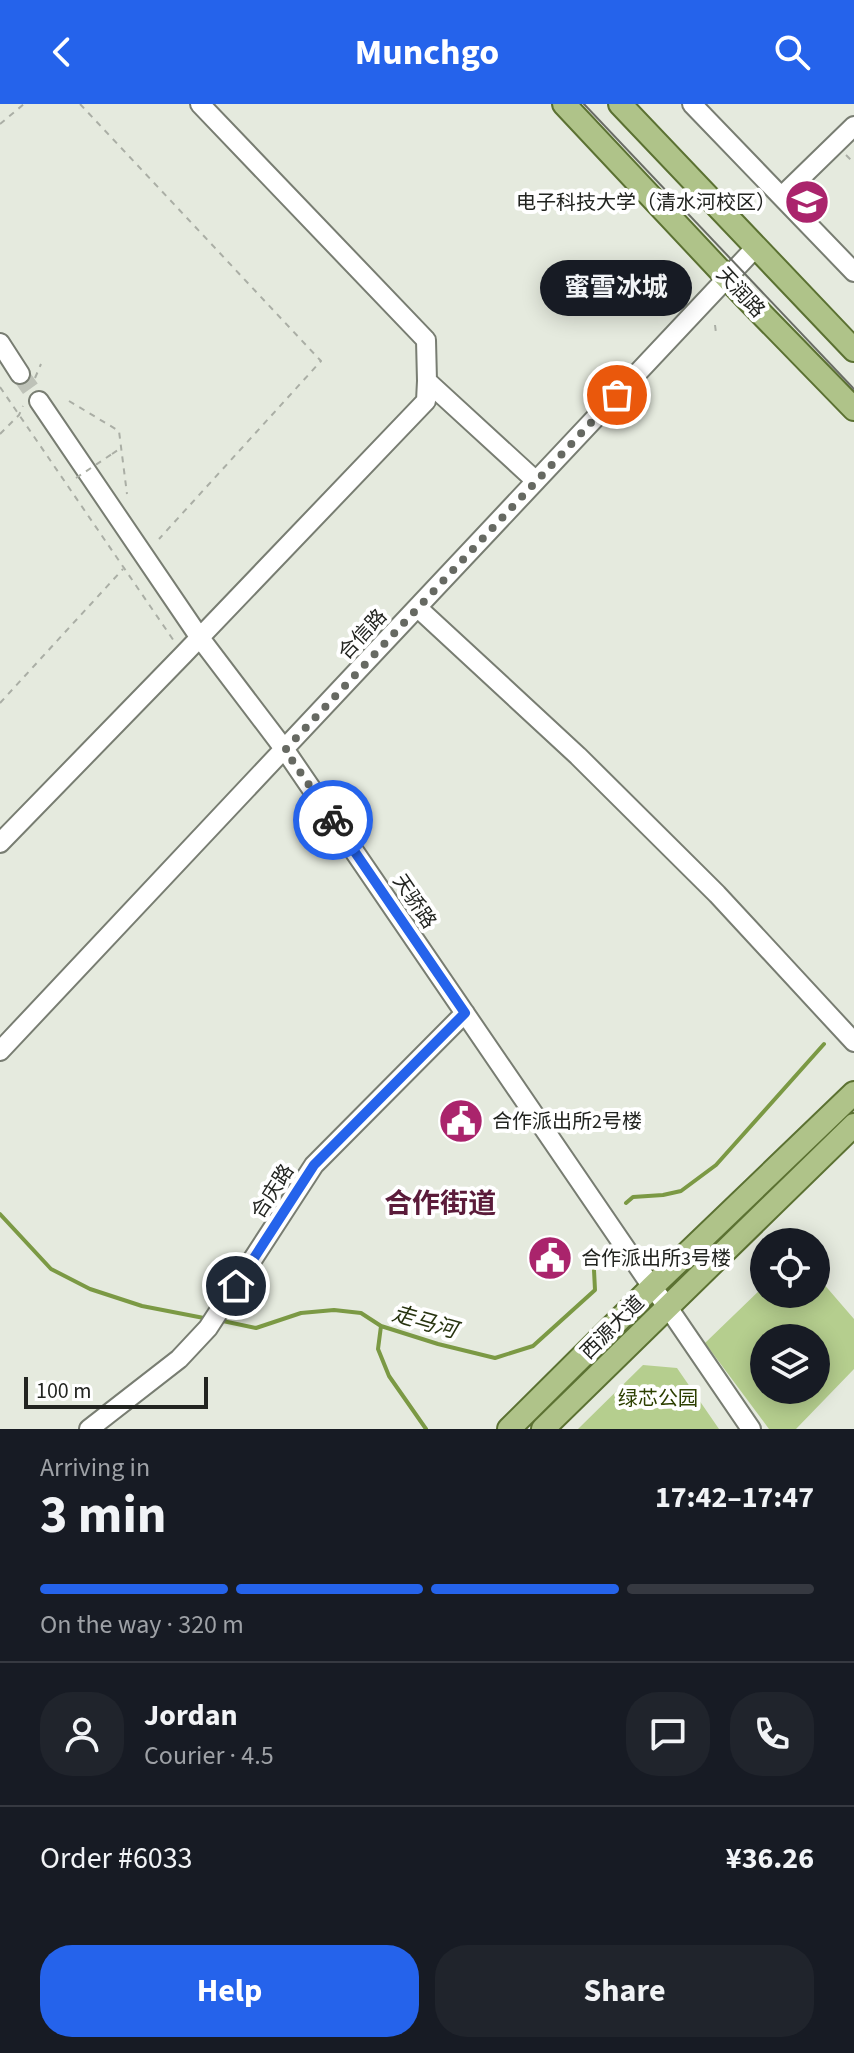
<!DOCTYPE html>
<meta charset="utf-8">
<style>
body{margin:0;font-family:"Source Sans 3","Noto Sans SC",sans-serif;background:#20242c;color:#f1f3f6;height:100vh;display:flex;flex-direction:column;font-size:30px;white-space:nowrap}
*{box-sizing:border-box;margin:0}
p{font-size:26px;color:#9ea1a6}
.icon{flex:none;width:44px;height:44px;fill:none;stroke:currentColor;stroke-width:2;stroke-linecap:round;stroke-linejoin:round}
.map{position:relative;height:1325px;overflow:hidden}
.sheet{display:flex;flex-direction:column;background:#171b24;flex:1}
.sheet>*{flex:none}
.fabs{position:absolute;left:750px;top:1124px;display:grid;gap:16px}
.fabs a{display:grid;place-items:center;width:80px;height:80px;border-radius:50%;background:#171b24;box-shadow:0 4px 20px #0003;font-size:40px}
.scale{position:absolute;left:24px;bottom:20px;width:184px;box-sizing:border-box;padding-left:8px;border:4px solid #222420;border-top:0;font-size:22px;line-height:28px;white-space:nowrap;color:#222420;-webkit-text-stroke:6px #fff;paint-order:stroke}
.pin{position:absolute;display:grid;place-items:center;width:68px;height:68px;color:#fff;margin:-34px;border:4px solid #fff;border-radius:50%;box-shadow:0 2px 8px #0007}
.courier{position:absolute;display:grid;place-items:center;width:80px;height:80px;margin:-40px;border:6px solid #2563eb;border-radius:50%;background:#fff;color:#222;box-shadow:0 2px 10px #0007}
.bubble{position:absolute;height:56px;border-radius:28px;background:#171b24;box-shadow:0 4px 20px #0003;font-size:26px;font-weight:700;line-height:56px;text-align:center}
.headline em{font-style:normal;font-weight:700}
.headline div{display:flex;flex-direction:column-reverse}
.headline{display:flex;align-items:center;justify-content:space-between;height:136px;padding:0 40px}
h1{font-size:52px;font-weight:700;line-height:60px}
.bar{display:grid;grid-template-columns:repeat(4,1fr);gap:12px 8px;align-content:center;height:96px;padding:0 40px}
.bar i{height:10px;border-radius:6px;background:#363941}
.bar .selected{background:#2563eb}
.bar p{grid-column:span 4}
.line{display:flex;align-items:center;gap:20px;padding:0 40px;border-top:2px solid #363941}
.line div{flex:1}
.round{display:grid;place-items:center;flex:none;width:84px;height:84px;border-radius:32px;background:#20242c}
.button{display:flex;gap:16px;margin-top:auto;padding:16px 40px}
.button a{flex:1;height:92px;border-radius:32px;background:#2563eb;color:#fff;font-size:32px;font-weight:700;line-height:92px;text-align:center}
.button a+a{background:#20242c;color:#f1f3f6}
header{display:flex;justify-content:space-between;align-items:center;height:104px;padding:0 40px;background:#2563eb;color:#fff;font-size:36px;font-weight:700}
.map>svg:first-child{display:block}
.green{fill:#b5ce8e;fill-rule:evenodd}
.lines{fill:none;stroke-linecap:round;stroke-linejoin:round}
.stream{stroke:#7b9944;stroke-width:4}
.minor-tunnel{stroke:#bec2b8;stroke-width:18;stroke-dasharray:18 9;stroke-linecap:butt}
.minor-casing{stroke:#787d72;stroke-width:22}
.major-casing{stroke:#5b7132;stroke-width:26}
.path{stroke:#aaaea5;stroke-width:2;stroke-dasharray:6 6;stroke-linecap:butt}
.minor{stroke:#fff;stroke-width:18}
.major{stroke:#afc389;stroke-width:22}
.tram{stroke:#6a6d66;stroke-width:2}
.path-bridge{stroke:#aaaea5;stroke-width:2;stroke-dasharray:6 6;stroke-linecap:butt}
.done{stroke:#666962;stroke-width:8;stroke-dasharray:0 14.4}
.route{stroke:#2563eb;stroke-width:10}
.labels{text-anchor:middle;stroke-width:8;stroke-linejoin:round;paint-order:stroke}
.poi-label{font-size:20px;fill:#222420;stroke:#fff;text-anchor:start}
.street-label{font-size:20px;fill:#222420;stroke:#fff}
.park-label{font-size:20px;fill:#2c3f00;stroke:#fff}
.water-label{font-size:22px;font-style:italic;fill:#27330f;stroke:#fff}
.district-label{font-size:28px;font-weight:bold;fill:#5b1b3a;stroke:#fff}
</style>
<header><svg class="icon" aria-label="back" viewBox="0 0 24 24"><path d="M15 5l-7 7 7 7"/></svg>Munchgo<svg class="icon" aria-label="search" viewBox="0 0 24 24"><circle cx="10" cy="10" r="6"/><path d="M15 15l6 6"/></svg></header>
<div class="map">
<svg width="854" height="1325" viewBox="0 0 854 1325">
<rect width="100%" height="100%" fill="#e5eade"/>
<path class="green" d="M816 1171 854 1215V1265L796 1325H769L705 1239 764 1182V1190H816ZM764 1234H816V1286H764Z
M643 1261 677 1264 719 1325H578Z"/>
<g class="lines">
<path class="stream" d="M626 1099 633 1093 663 1091 681 1087 716 1061 824 940
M0 1110 51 1165 90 1185 142 1202 209 1215
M218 1216 256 1224 301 1209 334 1206 361 1209 381 1222 438 1240 495 1254 533 1242 595 1186 594 1166
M381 1222 378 1245 389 1272 426 1325"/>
<path class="minor-tunnel" d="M20 270 39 297"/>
<g class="minor-casing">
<path id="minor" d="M692 0 854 168
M782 92 854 22
M0 239 20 270
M427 277 536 377
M39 297 200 534 285 646 652 1183 667 1202 751 1325
M418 504 578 652 717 790 854 938
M0 739 183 551 426 297 427 277 426 236 200 0
M0 947 756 143
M89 1325 179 1255 208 1224 314 1061 465 909"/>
</g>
<g class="major-casing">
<path id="major" d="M564 0 745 193 854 305
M620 0 854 246
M509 1325 652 1183 854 989
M543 1325 854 1021"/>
</g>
<path class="path" d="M80 0 321 257 159 435
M0 20 24 0
M846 51 854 59
M715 221 716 229
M35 274 41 260
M0 283 174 537
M69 297 119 327 127 390
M0 330 19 311 23 302
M112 350 121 344
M0 599 123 465"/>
<use href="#minor" class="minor"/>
<use href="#major" class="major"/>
<path class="tram" d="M584 0 854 285"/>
<path class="path-bridge" d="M76 374 112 350"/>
</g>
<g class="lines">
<path class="done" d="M333 716 285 646 617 291"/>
<path class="route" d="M236 1182 314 1061 465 909 333 716"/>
</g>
<defs>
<g id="university-disc" transform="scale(2.3)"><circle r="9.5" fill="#aa246c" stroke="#fff"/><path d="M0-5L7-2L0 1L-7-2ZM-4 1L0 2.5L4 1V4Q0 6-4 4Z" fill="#fff"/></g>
<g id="civic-disc" transform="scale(2.3)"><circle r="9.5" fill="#aa246c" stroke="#fff"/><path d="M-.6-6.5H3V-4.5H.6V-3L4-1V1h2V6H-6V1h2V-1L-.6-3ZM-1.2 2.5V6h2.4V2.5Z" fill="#fff"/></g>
</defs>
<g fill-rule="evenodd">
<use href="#university-disc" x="807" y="98"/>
<use href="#civic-disc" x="461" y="1017"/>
<use href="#civic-disc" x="550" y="1154"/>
</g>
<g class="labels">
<g class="poi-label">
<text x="776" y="105" text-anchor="end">电子科技大学（清水河校区）</text>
<text x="492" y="1024">合作派出所2号楼</text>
<text x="581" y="1161">合作派出所3号楼</text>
</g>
<g class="street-label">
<text transform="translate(741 188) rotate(47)" y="7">天润路</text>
<text transform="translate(362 530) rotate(-47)" y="7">合信路</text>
<text transform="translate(415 797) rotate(56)" y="7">天骄路</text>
<text transform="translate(272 1087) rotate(-57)" y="7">合庆路</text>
<text transform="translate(612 1223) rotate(-45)" y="7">西源大道</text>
</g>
<g class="park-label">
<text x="658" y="1301">绿芯公园</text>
</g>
<g class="water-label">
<text transform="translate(425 1217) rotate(16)" y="8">走马河</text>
</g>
<g class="district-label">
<text x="440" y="1109">合作街道</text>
</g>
</g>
</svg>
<div class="fabs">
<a><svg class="icon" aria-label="locate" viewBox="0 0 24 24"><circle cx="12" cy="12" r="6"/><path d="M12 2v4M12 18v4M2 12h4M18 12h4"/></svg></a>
<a><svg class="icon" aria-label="layers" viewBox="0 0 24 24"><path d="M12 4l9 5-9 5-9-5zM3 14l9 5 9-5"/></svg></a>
</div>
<div class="scale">100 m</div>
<div class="pin" style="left:617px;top:291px;background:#ea580c"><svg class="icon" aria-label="bag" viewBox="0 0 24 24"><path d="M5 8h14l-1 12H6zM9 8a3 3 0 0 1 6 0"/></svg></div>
<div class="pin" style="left:236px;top:1182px;background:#1f2937"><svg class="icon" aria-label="home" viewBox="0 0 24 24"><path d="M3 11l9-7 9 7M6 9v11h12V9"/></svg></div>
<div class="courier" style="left:333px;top:716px"><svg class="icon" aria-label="bike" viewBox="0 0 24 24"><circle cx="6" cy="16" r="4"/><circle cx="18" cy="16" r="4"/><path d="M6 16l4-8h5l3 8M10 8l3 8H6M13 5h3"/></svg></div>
<div class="bubble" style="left:540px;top:156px;width:152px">蜜雪冰城</div>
</div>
<section class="sheet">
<div class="headline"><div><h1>3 min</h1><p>Arriving in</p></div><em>17:42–17:47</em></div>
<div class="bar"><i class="selected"></i><i class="selected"></i><i class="selected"></i><i></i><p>On the way · 320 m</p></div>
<div class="line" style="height:144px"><a class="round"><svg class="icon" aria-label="person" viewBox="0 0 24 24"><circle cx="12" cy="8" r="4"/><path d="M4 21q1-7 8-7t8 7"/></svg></a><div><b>Jordan</b><p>Courier · 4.5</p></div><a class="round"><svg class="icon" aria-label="chat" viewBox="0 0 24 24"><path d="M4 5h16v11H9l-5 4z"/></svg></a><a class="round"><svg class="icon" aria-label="phone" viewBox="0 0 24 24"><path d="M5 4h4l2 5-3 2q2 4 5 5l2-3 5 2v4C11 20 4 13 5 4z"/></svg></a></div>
<div class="line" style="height:104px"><div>Order #6033</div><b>¥36.26</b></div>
<div class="button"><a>Help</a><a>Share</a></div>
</section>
